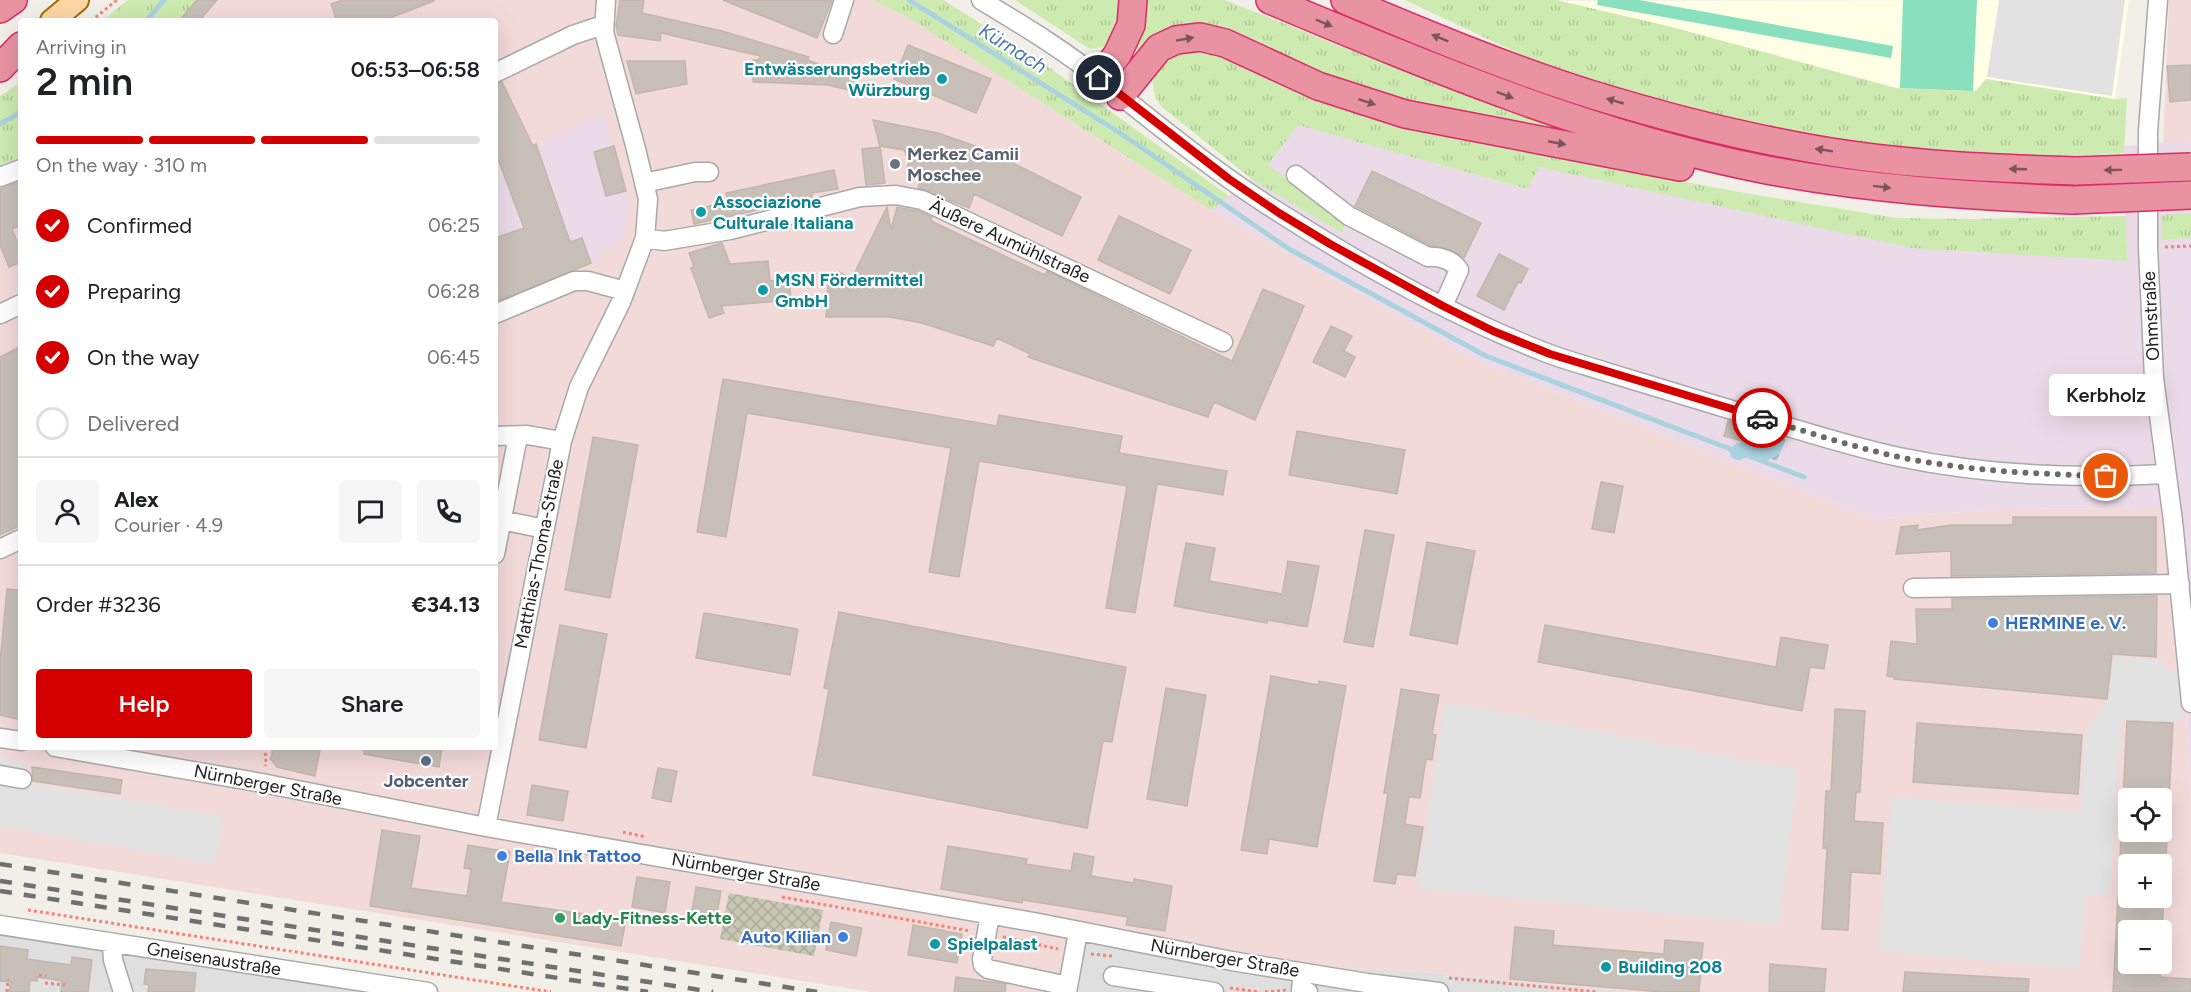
<!DOCTYPE html>
<meta charset="utf-8">
<style>
body{margin:0;font-family:Figtree,sans-serif;background:#f6f6f6;color:#202124;height:100vh;display:flex;flex-direction:column;font-size:22px;white-space:nowrap}
*{box-sizing:border-box;margin:0}
p{font-size:20px;color:#757577}
.icon{flex:none;width:33px;height:33px;fill:none;stroke:currentColor;stroke-width:2;stroke-linecap:round;stroke-linejoin:round}
.map{position:relative;flex:1;overflow:hidden}
.drawer{position:absolute;left:18px;top:18px;width:480px;height:732px;display:flex;flex-direction:column;background:#fff;border-radius:6px;box-shadow:0 6px 24px #0002}
.drawer>*{flex:none}
.controls{position:absolute;left:2118px;top:788px;display:grid;gap:12px}
.controls a{display:grid;place-items:center;width:54px;height:54px;border-radius:6px;background:#fff;box-shadow:0 6px 24px #0002;font-size:30px}
.pin{position:absolute;display:grid;place-items:center;width:51px;height:51px;color:#fff;margin:-26px;border:3px solid #fff;border-radius:50%;box-shadow:0 2px 6px #0007}
.courier{position:absolute;display:grid;place-items:center;width:60px;height:60px;margin:-30px;border:4px solid #d40000;border-radius:50%;background:#fff;color:#222;box-shadow:0 2px 8px #0007}
.bubble{position:absolute;height:42px;border-radius:6px;background:#fff;box-shadow:0 6px 24px #0002;font-size:20px;font-weight:600;line-height:42px;text-align:center}
.overview em{font-style:normal;font-weight:600}
.overview div{display:flex;flex-direction:column-reverse}
.overview{display:flex;align-items:center;justify-content:space-between;height:102px;padding:0 18px}
h1{font-size:39px;font-weight:600;line-height:45px}
.bar{display:grid;grid-template-columns:repeat(4,1fr);gap:9px 6px;align-content:center;height:72px;padding:0 18px}
.bar i{height:8px;border-radius:4px;background:#e0e0e0}
.bar .active{background:#d40000}
.bar p{grid-column:span 4}
.line{display:flex;align-items:center;gap:15px;padding:0 18px;border-top:2px solid #e0e0e0}
.line div{flex:1}
.round{display:grid;place-items:center;flex:none;width:63px;height:63px;border-radius:6px;background:#f6f6f6}
ol{padding:0 18px;list-style:none}
li{display:flex;align-items:center;gap:18px;height:66px}
li p{margin-inline-start:auto}
li .icon{padding:6px;border-radius:50%;background:#d40000;color:#fff;stroke-width:4}
li:last-child{color:#757577}
li i{width:33px;height:33px;border:3px solid #e0e0e0;border-radius:50%}
.button{display:flex;gap:12px;margin-top:auto;padding:12px 18px}
.button a{flex:1;height:69px;border-radius:6px;background:#d40000;color:#fff;font-size:24px;font-weight:600;line-height:69px;text-align:center}
.button a+a{background:#f6f6f6;color:#202124}
.map>svg:first-child{display:block}
.residential{fill:#e0dfdf}
.commercial{fill:#f2dad9;fill-rule:evenodd}
.industrial{fill:#ebdbe8}
.education{fill:#ffffe5}
.construction{fill:url(#construction-cross-hatch)}
.grass{fill:url(#grass-tufts)}
.pitch{fill:#88e0be}
.parking{fill:#e2e2e2}
.water{fill:url(#water-waves)}
.lines{fill:none;stroke-linecap:round;stroke-linejoin:round}
.stream{stroke:#aad3df;stroke-width:5}
.canal{stroke:#aad3df;stroke-width:16}
.building{fill:#c7bfb8;stroke:#c4b6ab;stroke-width:1.5}
.minor-casing{stroke:#a9a9a9;stroke-width:21}
.major-casing{stroke:#a06b00;stroke-width:26}
.highway-casing{stroke:#dc2a67;stroke-width:30}
.path{stroke:#fa8072;stroke-width:3;stroke-dasharray:3 3;stroke-linecap:butt}
.minor{stroke:#fff;stroke-width:18}
.major{stroke:#fcd6a4;stroke-width:22}
.highway{stroke:#e892a2;stroke-width:27}
.rail{stroke:#707070;stroke-width:4.5;stroke-dasharray:12 12;stroke-linecap:butt}
.highway-bridge-casing{stroke:#dc2a67;stroke-width:30;stroke-linecap:butt}
.highway-bridge{stroke:#e892a2;stroke-width:27}
.oneway{fill:#7b545c}
.done{stroke:#6b6a68;stroke-width:6;stroke-dasharray:0 10.8}
.route{stroke:#d40000;stroke-width:8}
.culture-dot{fill:#0f9aa8;stroke:#fff;stroke-width:2}
.worship-dot{fill:#6b7280;stroke:#fff;stroke-width:2}
.shop-dot{fill:#3f7fe0;stroke:#fff;stroke-width:2}
.service-dot{fill:#5c6f8a;stroke:#fff;stroke-width:2}
.leisure-dot{fill:#2e9e5b;stroke:#fff;stroke-width:2}
.labels{text-anchor:middle;stroke-width:4.5;stroke-linejoin:round;paint-order:stroke}
.culture-label{font-size:18px;font-weight:bold;fill:#0d838f;stroke:#fff;text-anchor:start}
.worship-label{font-size:18px;font-weight:bold;fill:#5b616d;stroke:#fff;text-anchor:start}
.street-label{font-size:18px;fill:#222;stroke:#fff}
.shop-label{font-size:18px;font-weight:bold;fill:#366cbe;stroke:#fff;text-anchor:start}
.service-label{font-size:18px;font-weight:bold;fill:#4e5e75;stroke:#fff}
.leisure-label{font-size:18px;font-weight:bold;fill:#27864d;stroke:#fff;text-anchor:start}
.water-label{font-size:20px;font-style:italic;fill:#4a7aab;stroke:#fff}
</style>
<div class="map">
<svg width="2191" height="992" viewBox="0 0 2191 992">
<defs>
<pattern id="construction-cross-hatch" width="8" height="8" patternUnits="userSpaceOnUse" patternTransform="scale(1.5)"><rect width="8" height="8" fill="#c7c7b4"/><path d="M0 0l8 8M0 8l8-8" fill="none" stroke="#abab9a"/></pattern>
<pattern id="grass-tufts" width="24" height="20" patternUnits="userSpaceOnUse" patternTransform="scale(1.5)"><rect width="24" height="20" fill="#cdebb0"/><path d="M3 7l-1-3M5 7V3M7 7l1-3M15 17l-1-3M17 17v-4M19 17l1-3" fill="none" stroke="#b0c997"/></pattern>
<pattern id="water-waves" width="16" height="10" patternUnits="userSpaceOnUse" patternTransform="scale(1.5)"><rect width="16" height="10" fill="#aad3df"/><path d="M0 5q4-4 8 0t8 0" fill="none" stroke="#92b5bf"/></pattern>
</defs>
<rect width="100%" height="100%" fill="#f2efe9"/>
<path class="residential" d="M0 929 432 992H0Z
M1083 941 1232 961 1420 972 1634 992H1071Z"/>
<path class="commercial" d="M197 0H873L907 17 1211 210 1481 362 1874 519 1999 509 2163 508 2185 692 2191 806V992H1634L1420 972 1232 961 1118 940 1083 941 1071 992H872L0 853V165L21 157V747H495V21H179ZM2128 798H2162V831H2128ZM2128 864H2162V897H2128ZM2128 930H2162V963H2128Z
M2169 0H2191V141L2163 144Z"/>
<path class="industrial" d="M604 114 629 204 628 219 624 233 610 250 591 263 495 303V163Z
M1298 124 1526 189 1538 167 2127 260 2124 146 2191 141V806L2185 692 2163 508 1999 509 1874 519 1481 362 1211 210 1268 165Z"/>
<path class="education" d="M2129 0 2115 99 1986 79 1976 91 1896 88 1668 26 1556 1Z"/>
<path class="construction" d="M729 893 823 910 814 956 720 939Z"/>
<path class="grass" d="M128 0H197L179 21H102Z
M873 0H943L1033 56 1229 196 1211 210 907 17Z
M1015 0H1121L1120 19 1104 47 1090 49Z
M1140 0H1225L1502 110 1643 151 1362 94 1237 40 1141 53 1132 46Z
M1405 0H1556L1668 26 1896 88 1976 91 1986 79 2115 99 2127 98 2124 153 2044 158 1888 147 1755 126 1612 88 1539 63Z
M1191 44 1665 178 1739 192 1897 218 1973 219 2126 216 2127 261 1912 248 1539 167 1527 189 1298 125 1268 165 1346 221 1342 233 1254 181 1162 107C1150 93 1154 82 1152 66Z
M21 82V157L0 165V96Z
M2191 213V238L2162 240 2161 215Z"/>
<path class="pitch" d="M1598 0H1639L1893 46 1891 58 1597 5Z
M1903 0H1977L1973 91 1900 88Z"/>
<path class="parking" d="M1999 0H2125L2112 96 1987 77Z
M2114 656 2164 660V668L2178 672 2182 722 2121 719 2110 895H2086L2079 969 1878 951 1892 797 2080 812 2085 733 2109 698Z
M1445 702 1798 770 1779 925 1417 888Z
M0 757 26 762 23 782 223 816 215 864 0 826Z"/>
<path class="water" d="M1752 426 1786 438 1777 461 1744 449Z"/>
<g class="lines">
<path class="stream" d="M909 0 1123 135 1289 249 1486 356 1804 477
M146 21 164 0
M0 124 21 112"/>
<path class="canal" d="M1738 452 1748 448 1765 453"/>
</g>
<path class="building" d="M197 0H217L199 21H179Z
M342 0H434V1L382 21H337L331 4Z
M620 0H644L642 13 722 31 809 57 808 60 854 78V91L827 85 753 82V60H759L760 56 661 33 660 41 618 35 616 25Z
M723 0H832L817 38Z
M908 45 991 79 976 113 894 79Z
M627 61H685L687 84 636 94Z
M2191 65V100L2170 102 2167 66Z
M502 82 533 146 536 144 570 242 582 238 591 263 495 302V238L524 228 495 151V84Z
M873 120 938 133 989 151 1081 197 1062 236 974 194 969 208 918 188 923 173 907 168 909 161 904 150 880 146Z
M614 146 626 191 606 196 594 152Z
M880 147 885 183 866 185 862 149Z
M834 170 838 189 812 193V198L694 224 691 210 728 202 726 193Z
M1372 171 1481 223 1464 258 1449 249 1431 246 1355 206Z
M21 181V225L12 229 21 251V262L9 267 0 245V189Z
M887 207 891 230 897 207 918 211 932 217 931 221 1045 275 1047 271 1232 361 1263 289 1304 306 1255 420 1214 402 1208 417 1028 357 1030 354 997 338 993 346 922 323 889 317H826L829 273 839 272 852 278Z
M1119 216 1191 250 1170 294 1098 260Z
M722 243 730 264 768 261 770 281 789 279 791 300 721 306 724 313 709 318 691 268 694 267 689 253Z
M1499 254 1528 269 1521 283 1518 282 1504 310 1477 296Z
M1331 326 1352 336 1344 351 1355 357 1345 377 1313 362Z
M21 346V525L0 535V357Z
M723 379 997 426 999 415 1122 436 1119 453 1227 471 1223 495 1157 484 1135 613 1106 608 1127 486 979 461 959 577 929 572 951 448 747 413 726 537 697 532Z
M1728 421 1748 427 1743 441 1724 436Z
M1297 431 1405 450 1397 494 1289 475Z
M593 437 638 445 610 598 565 590Z
M1601 482 1623 486 1614 533 1592 529Z
M2013 517H2156V573L1951 576V551L1896 554 1901 527 1918 525 1917 530 1951 525H2013Z
M1365 530 1394 535 1373 647 1344 642Z
M1427 542 1475 551 1457 644 1410 635Z
M1186 543 1215 548 1209 581 1282 594 1288 561 1319 566 1307 627 1267 620V623L1174 606Z
M7 589 21 590V720L0 715V662Z
M2156 596 2157 597 2156 657 2112 654 2107 699 1894 679V677L1887 676 1891 641 1917 644 1916 609H1952V599Z
M839 612 1126 667 1112 742 1103 741 1087 828 813 775 829 689 824 688Z
M704 613 798 629 790 675 696 658Z
M560 625 607 634 586 748 539 740Z
M1545 625 1776 667 1781 637 1828 645 1824 669 1810 667 1802 711 1538 662Z
M1271 676 1318 685 1319 681 1346 686 1317 847 1269 839 1267 854 1241 850Z
M1166 688 1206 695 1187 806 1147 799Z
M1401 689 1439 695 1432 734 1436 735 1432 760 1426 759 1420 798 1409 797 1405 824 1423 827 1415 876 1397 874 1395 884 1374 881 1388 793H1384Z
M1835 709 1865 711 1860 792H1856L1854 821 1883 823 1880 874 1851 872 1848 930 1822 929 1827 848H1823L1826 791H1831Z
M2127 721 2173 723 2169 798H2123Z
M1917 723 2082 735 2078 794 1913 782Z
M272 747H305L320 750 315 776 277 767 270 758 272 756Z
M364 747H442L439 767 364 754Z
M32 767 122 780 120 794 33 781Z
M658 768 677 771 671 802 652 798Z
M532 785 568 791 563 821 527 815Z
M382 830 420 836 411 888 467 896 471 869 464 868 468 845 510 852 501 902 626 920 621 946 370 906Z
M2121 831H2167L2166 864H2120Z
M948 846 1027 859 1026 864 1071 871 1074 853 1094 857 1091 876 1134 883V879L1172 886 1165 931 1126 925 1128 917 1023 900 1022 903 941 889Z
M637 877 670 882 665 913 632 907Z
M696 887 721 891 715 926 690 922Z
M2118 897H2164L2162 930H2128V963H2161L2160 977 2191 979V992H2113Z
M831 922 862 928 856 956 826 950Z
M913 925 962 934 957 963 908 955Z
M1515 927 1554 931 1553 945 1664 954 1665 940 1703 943 1699 992H1663L1510 979Z
M0 946 28 950 27 959 71 965 72 957 92 960 88 992H61L62 981 37 977V981L30 980 29 992H9L11 982 0 981Z
M1770 964 1826 969 1824 992H1769Z
M146 969 196 973 194 992H148L149 985 144 984Z
M1905 972 2029 979 2028 992H1903Z
M956 977 1006 984 1005 992H954Z"/>
<g class="lines">
<g class="minor-casing">
<path id="minor" d="M981 0C1022 25 1064 50 1101 80 1159 126 1217 174 1280 213 1363 266 1454 317 1547 353 1565 360 1584 365 1603 371 1643 383 1682 395 1722 407 1781 424 1839 444 1899 457 1985 475 2078 479 2166 474
M2158 0 2148 131V247L2154 378 2173 521 2191 703
M833 34 844 0
M495 73 573 35 603 25
M1296 175 1349 216 1428 257C1439 256 1453 260 1459 270L1443 306
M0 177 21 169
M644 183 695 172H709
M645 238 664 241 730 230 860 197 896 195 922 200 1223 342
M0 314 21 304
M495 314 574 281H588L625 291
M495 436 527 435 562 441
M501 520 545 529
M0 549 21 539
M495 554 518 436
M1913 588 2180 584
M0 738 21 741
M55 747 262 783 486 827 1039 923 1232 961 1367 983 1439 992
M0 775 22 779
M486 827 562 441 579 387 621 302 645 238 648 199 636 149 604 32 606 0
M990 915 982 959 983 965 988 969 1068 986
M0 925 428 992
M112 943 113 960 123 992
M1303 973 1301 989 1308 992
M1113 976 1214 992
M1067 992 1078 932"/>
</g>
<g class="major-casing">
<path id="major" d="M52 21 77 0"/>
</g>
<g class="highway-casing">
<path id="highway" d="M1270 0C1430 67 1591 135 1762 169 1865 189 1969 196 2073 200
M1345 0C1426 34 1507 68 1590 94 1658 115 1727 133 1797 146 1889 164 1983 168 2076 171
M0 9 13 0
M0 68 21 46
M1099 78 1117 55 1131 25 1133 0
M1120 96 1159 48 1176 40 1200 37 1225 43 1318 86 1405 114 1680 167"/>
</g>
<path class="path" d="M91 21 117 0
M2165 247 2191 246
M264 747 266 758 265 766
M623 832 646 837
M782 897 970 931
M28 910 551 992
M1003 937 1058 949
M1091 954 1112 956
M39 975 46 976
M1449 978 1598 992
M45 983 65 985
M1230 988 1260 992
M7 992 8 979
M1265 992 1287 990"/>
<use href="#minor" class="minor"/>
<use href="#major" class="major"/>
<use href="#highway" class="highway"/>
<path class="rail" d="M0 864 817 992
M0 881 713 992
M0 891 648 992"/>
<g class="highway-bridge-casing">
<path id="highway-bridge" d="M2076 171 2191 167
M2073 200 2191 195"/>
</g>
<use href="#highway-bridge" class="highway-bridge"/>
</g>
<defs><path id="oneway-solid" d="M-6-.8H1V-3.2L6.5 0L1 3.2V.8H-6Z" transform="scale(1.5)"/></defs>
<g class="oneway">
<use href="#oneway-solid" transform="translate(1324 23) rotate(23)"/>
<use href="#oneway-solid" transform="translate(1440 38) rotate(-158)"/>
<use href="#oneway-solid" transform="translate(1185 39) rotate(-10)"/>
<use href="#oneway-solid" transform="translate(1505 95) rotate(21)"/>
<use href="#oneway-solid" transform="translate(1615 101) rotate(-164)"/>
<use href="#oneway-solid" transform="translate(1367 102) rotate(18)"/>
<use href="#oneway-solid" transform="translate(1557 143) rotate(10)"/>
<use href="#oneway-solid" transform="translate(1824 150) rotate(-171)"/>
<use href="#oneway-solid" transform="translate(2018 169) rotate(-178)"/>
<use href="#oneway-solid" transform="translate(2113 170) rotate(179)"/>
<use href="#oneway-solid" transform="translate(1882 187) rotate(7)"/>
</g>
<g class="lines">
<path class="done" d="M1762 418C1807 432 1853 447 1899 457 1967 471 2037 474 2106 476"/>
<path class="route" d="M1099 78 1229 179 1279 213 1330 244 1443 306 1493 331 1550 354 1762 418"/>
</g>
<g class="culture-dot">
<circle cx="942" cy="79" r="6"/>
<circle cx="701" cy="212" r="6"/>
<circle cx="763" cy="290" r="6"/>
<circle cx="935" cy="944" r="6"/>
<circle cx="1606" cy="967" r="6"/>
</g>
<circle class="worship-dot" cx="895" cy="164" r="6"/>
<g class="shop-dot">
<circle cx="1993" cy="623" r="6"/>
<circle cx="502" cy="856" r="6"/>
<circle cx="843" cy="937" r="6"/>
</g>
<circle class="service-dot" cx="426" cy="761" r="6"/>
<circle class="leisure-dot" cx="560" cy="918" r="6"/>
<g class="labels">
<g class="culture-label">
<text x="930" y="75" text-anchor="end">Entwässerungsbetrieb<tspan x="930" dy="21">Würzburg</tspan></text>
<text x="713" y="208">Associazione<tspan x="713" dy="21">Culturale Italiana</tspan></text>
<text x="775" y="286">MSN Fördermittel<tspan x="775" dy="21">GmbH</tspan></text>
<text x="947" y="950">Spielpalast</text>
<text x="1618" y="973">Building 208</text>
</g>
<g class="worship-label">
<text x="907" y="160">Merkez Camii<tspan x="907" dy="21">Moschee</tspan></text>
</g>
<g class="street-label">
<text transform="translate(1010 241) rotate(25)" y="6">Äußere Aumühlstraße</text>
<text transform="translate(2151 316) rotate(-93)" y="6">Ohmstraße</text>
<text transform="translate(539 554) rotate(-79)" y="6">Matthias-Thoma-Straße</text>
<text transform="translate(268 785) rotate(11)" y="6">Nürnberger Straße</text>
<text transform="translate(746 872) rotate(10)" y="6">Nürnberger Straße</text>
<text transform="translate(1225 958) rotate(10)" y="6">Nürnberger Straße</text>
<text transform="translate(214 959) rotate(9)" y="6">Gneisenaustraße</text>
</g>
<g class="shop-label">
<text x="2005" y="629">HERMINE e. V.</text>
<text x="514" y="862">Bella Ink Tattoo</text>
<text x="831" y="943" text-anchor="end">Auto Kilian</text>
</g>
<g class="service-label">
<text x="426" y="787">Jobcenter</text>
</g>
<g class="leisure-label">
<text x="572" y="924">Lady-Fitness-Kette</text>
</g>
<g class="water-label">
<text transform="translate(1013 48) rotate(32)" y="7">Kürnach</text>
</g>
</g>
</svg>
<div class="controls">
<a><svg class="icon" aria-label="locate" viewBox="0 0 24 24"><circle cx="12" cy="12" r="6"/><path d="M12 2v4M12 18v4M2 12h4M18 12h4"/></svg></a>
<a>+</a>
<a>−</a>
</div>
<div class="pin" style="left:2106px;top:476px;background:#ea580c"><svg class="icon" aria-label="bag" viewBox="0 0 24 24"><path d="M5 8h14l-1 12H6zM9 8a3 3 0 0 1 6 0"/></svg></div>
<div class="pin" style="left:1099px;top:78px;background:#1f2937"><svg class="icon" aria-label="home" viewBox="0 0 24 24"><path d="M3 11l9-7 9 7M6 9v11h12V9"/></svg></div>
<div class="courier" style="left:1762px;top:418px"><svg class="icon" aria-label="car" viewBox="0 0 24 24"><path d="M5 17H2v-5l4-1 3-4h7l3 4 3 1v5h-3M9 17h6M6 11h13"/><circle cx="7" cy="17" r="2"/><circle cx="17" cy="17" r="2"/></svg></div>
<div class="bubble" style="left:2049px;top:374px;width:114px">Kerbholz</div>
<section class="drawer">
<div class="overview"><div><h1>2 min</h1><p>Arriving in</p></div><em>06:53–06:58</em></div>
<div class="bar"><i class="active"></i><i class="active"></i><i class="active"></i><i></i><p>On the way · 310 m</p></div>
<ol>
<li><svg class="icon" aria-label="check" viewBox="0 0 24 24"><path d="M5 12l5 5 9-10"/></svg>Confirmed<p>06:25</p></li>
<li><svg class="icon" aria-label="check" viewBox="0 0 24 24"><path d="M5 12l5 5 9-10"/></svg>Preparing<p>06:28</p></li>
<li><svg class="icon" aria-label="check" viewBox="0 0 24 24"><path d="M5 12l5 5 9-10"/></svg>On the way<p>06:45</p></li>
<li><i></i>Delivered</li>
</ol>
<div class="line" style="height:108px"><a class="round"><svg class="icon" aria-label="person" viewBox="0 0 24 24"><circle cx="12" cy="8" r="4"/><path d="M4 21q1-7 8-7t8 7"/></svg></a><div><b>Alex</b><p>Courier · 4.9</p></div><a class="round"><svg class="icon" aria-label="chat" viewBox="0 0 24 24"><path d="M4 5h16v11H9l-5 4z"/></svg></a><a class="round"><svg class="icon" aria-label="phone" viewBox="0 0 24 24"><path d="M5 4h4l2 5-3 2q2 4 5 5l2-3 5 2v4C11 20 4 13 5 4z"/></svg></a></div>
<div class="line" style="height:78px"><div>Order #3236</div><b>€34.13</b></div>
<div class="button"><a>Help</a><a>Share</a></div>
</section>
</div>
